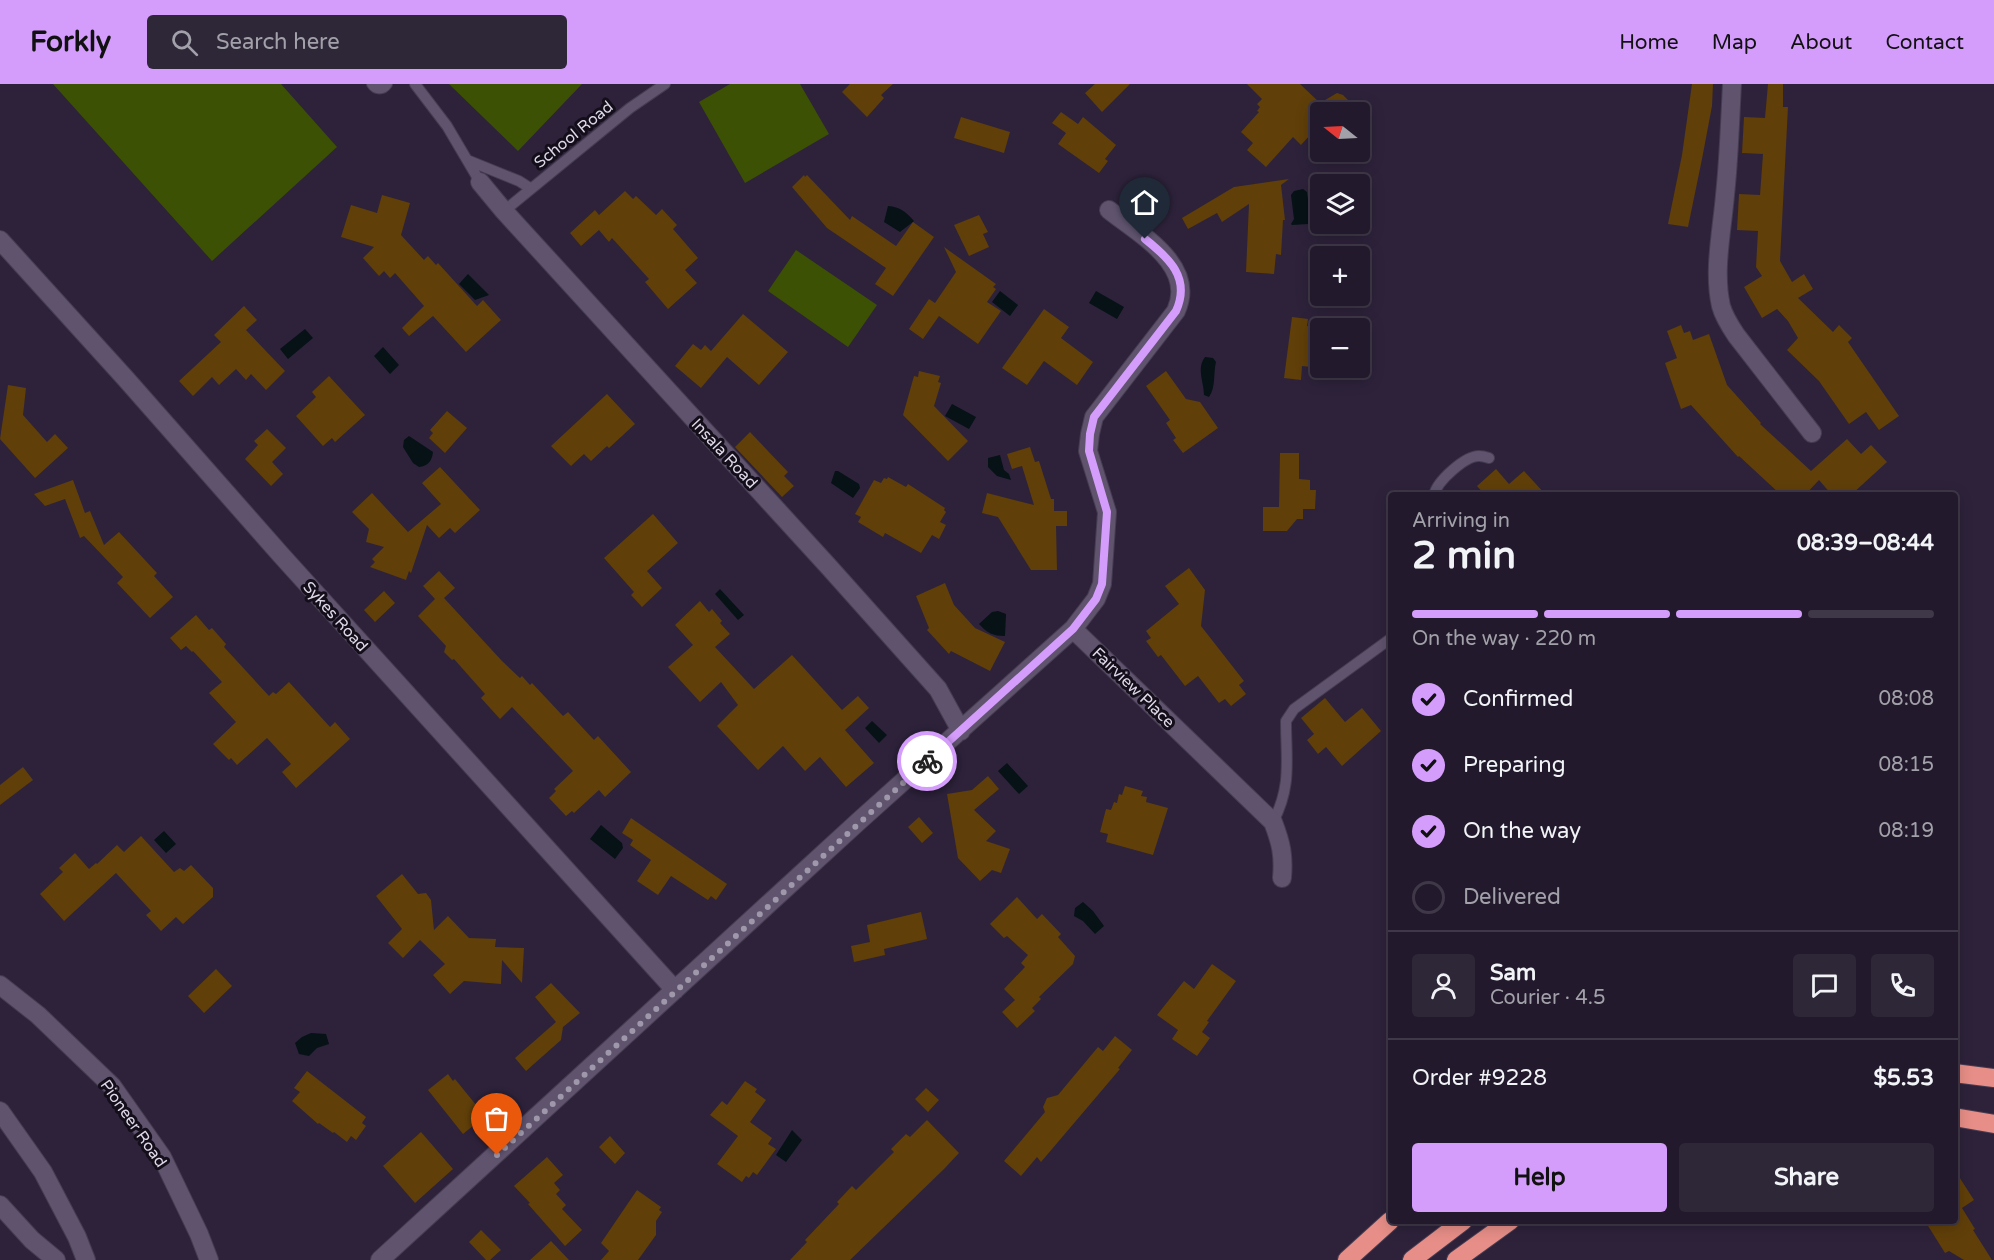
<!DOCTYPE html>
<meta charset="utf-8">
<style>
body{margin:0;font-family:"Varela Round",sans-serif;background:#2e2738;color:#f1f3f6;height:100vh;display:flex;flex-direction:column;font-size:22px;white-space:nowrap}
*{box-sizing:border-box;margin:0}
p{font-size:20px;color:#a2a1a9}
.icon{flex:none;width:33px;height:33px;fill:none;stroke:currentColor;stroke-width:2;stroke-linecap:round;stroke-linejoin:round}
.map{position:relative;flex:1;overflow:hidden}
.details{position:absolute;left:1388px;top:408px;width:570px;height:732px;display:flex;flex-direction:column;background:#221a2c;border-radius:6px;box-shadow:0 3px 15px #0003,0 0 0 2px #3f3848}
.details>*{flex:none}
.needle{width:39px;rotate:288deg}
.tools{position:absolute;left:1310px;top:18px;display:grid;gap:12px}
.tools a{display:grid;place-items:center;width:60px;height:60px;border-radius:6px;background:#221a2c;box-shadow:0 3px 15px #0003,0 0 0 2px #3f3848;font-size:30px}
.pin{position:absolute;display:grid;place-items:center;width:51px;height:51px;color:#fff;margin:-62px -26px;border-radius:50% 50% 50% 0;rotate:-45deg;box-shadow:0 0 6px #0007}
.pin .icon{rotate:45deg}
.courier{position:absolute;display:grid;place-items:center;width:60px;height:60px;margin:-30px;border:4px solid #d49cfb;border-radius:50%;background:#fff;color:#222;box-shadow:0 2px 8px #0007}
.overview em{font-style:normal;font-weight:700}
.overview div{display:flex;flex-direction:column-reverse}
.overview{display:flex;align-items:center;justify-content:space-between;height:102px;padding:0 24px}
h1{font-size:39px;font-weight:700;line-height:45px}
.bar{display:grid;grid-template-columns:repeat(4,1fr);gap:9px 6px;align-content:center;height:72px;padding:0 24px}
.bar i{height:8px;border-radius:4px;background:#3f3848}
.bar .on{background:#d49cfb}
.bar p{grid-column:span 4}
.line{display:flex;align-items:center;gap:15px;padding:0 24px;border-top:2px solid #3f3848}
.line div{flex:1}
.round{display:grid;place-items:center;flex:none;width:63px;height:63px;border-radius:6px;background:#2e2738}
ol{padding:0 24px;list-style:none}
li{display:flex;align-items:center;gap:18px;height:66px}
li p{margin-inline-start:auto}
li .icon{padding:6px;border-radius:50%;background:#d49cfb;color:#111;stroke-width:4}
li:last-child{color:#a2a1a9}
li i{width:33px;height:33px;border:3px solid #3f3848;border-radius:50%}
.action{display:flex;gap:12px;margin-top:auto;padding:12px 24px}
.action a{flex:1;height:69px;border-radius:6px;background:#d49cfb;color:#111;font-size:24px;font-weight:700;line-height:69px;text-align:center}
.action a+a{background:#2e2738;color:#f1f3f6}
header{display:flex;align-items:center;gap:36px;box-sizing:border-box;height:84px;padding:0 30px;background:#d49cfb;color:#111}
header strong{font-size:28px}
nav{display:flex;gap:33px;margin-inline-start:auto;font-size:21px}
.search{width:420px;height:54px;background:#2e2738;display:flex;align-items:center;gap:15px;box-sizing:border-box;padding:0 21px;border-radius:6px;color:#a2a1a9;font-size:22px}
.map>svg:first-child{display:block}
.green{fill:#3c5104}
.water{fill:#061216}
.building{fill:#603f09}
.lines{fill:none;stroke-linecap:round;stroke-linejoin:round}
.lane-casing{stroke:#463c51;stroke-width:12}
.street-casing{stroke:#463c51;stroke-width:20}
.secondary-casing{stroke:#463c51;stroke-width:20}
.highway-casing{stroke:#463c51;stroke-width:20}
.lane{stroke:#5f536e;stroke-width:10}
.street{stroke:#5f536e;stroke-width:18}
.secondary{stroke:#5f536e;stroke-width:18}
.highway{stroke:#e68e87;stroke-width:18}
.done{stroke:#9f98aa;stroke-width:6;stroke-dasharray:0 10.8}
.route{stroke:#d49cfb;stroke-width:8}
.labels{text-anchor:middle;stroke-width:6;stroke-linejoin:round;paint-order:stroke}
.street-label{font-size:16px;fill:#ddd7e7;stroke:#130e19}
</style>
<header>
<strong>Forkly</strong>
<div class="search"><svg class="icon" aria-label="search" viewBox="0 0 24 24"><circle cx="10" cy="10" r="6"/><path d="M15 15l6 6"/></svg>Search here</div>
<nav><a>Home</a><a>Map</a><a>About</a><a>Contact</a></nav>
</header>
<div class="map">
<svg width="1994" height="1176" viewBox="0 0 1994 1176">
<rect width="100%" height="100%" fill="#2d223a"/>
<path class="green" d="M53 0H281L337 63 212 177Z
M449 0H582L518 67Z
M730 0H800L829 50 745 99 699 18Z
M796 166 877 221 848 263 768 207Z"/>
<path class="water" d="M1303 105 1307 108 1311 136 1308 140 1292 141 1291 140 1294 135 1291 111 1294 107Z
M888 122C900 123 906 128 914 137L900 148 884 138Z
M468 190 489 211 475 216 459 200Z
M1000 207 1018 221 1010 232 992 218Z
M1096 207 1124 223 1117 235 1089 219Z
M305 245 313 254 288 275 280 265Z
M383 263 399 281 390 290 374 272Z
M1205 273 1213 274 1216 278C1213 290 1216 303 1209 313L1204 311C1204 298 1196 285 1205 273Z
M952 320 976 333 969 345 945 332Z
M409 352 433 368C432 377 428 382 419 383L413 379 403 363 404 356Z
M1000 371 1004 386 1009 390 1011 396 997 392 988 383V374Z
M835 387H838L859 400 860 404 853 414 831 399Z
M720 505 744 531 738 536 715 510Z
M998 527 1006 530 1005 552C993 552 987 549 979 540L992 528Z
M872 637 887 651 879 659 865 644Z
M1007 679 1028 702 1019 710 998 687Z
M601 741 622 759 623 764 615 775 590 755Z
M164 747 176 760 166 769 154 756Z
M1083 818 1093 827 1104 842 1095 850 1083 837 1074 832 1075 824Z
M311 949 326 950 329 960 317 964 309 972 299 970 295 959 302 953Z
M792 1046 802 1056 786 1078 776 1071Z"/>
<path class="building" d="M850 0H893L881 11 884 14 867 33 842 8Z
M1095 0H1130L1102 28 1085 9Z
M1247 0H1300L1320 19 1337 9 1343 11 1349 17 1345 28H1320V40L1301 61 1293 53 1266 83 1247 66 1253 59 1241 48 1259 28 1257 27 1260 23 1257 20 1262 15Z
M1692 0H1713L1712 22 1702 75 1688 143 1668 140 1682 71Z
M1768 0H1783V23H1788L1780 177 1792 198 1804 190 1813 205 1798 214 1833 248 1839 241 1852 254 1848 258 1899 332 1879 346 1866 328 1849 340 1819 297 1787 266 1798 254 1788 237 1777 225 1762 234 1744 203 1762 192 1756 183 1758 147 1737 146 1739 110 1760 111 1763 70 1742 69 1744 33 1765 34Z
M1061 28 1078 40 1083 33 1116 61 1105 75 1108 77 1099 89 1058 60 1066 49 1052 39Z
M961 33 1010 48 1004 69 954 54Z
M804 91 805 93 807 91 850 136 852 132 896 162 913 138 934 153 893 212 875 200 886 184 827 144 792 103Z
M1289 95 1281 101 1285 136H1283L1281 171 1276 170 1274 190 1246 188 1249 120 1222 138 1217 129 1188 145 1182 134 1234 103Z
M625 107 633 115 636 112 656 131 662 125 677 141 673 145 698 174 685 186 697 199 668 225 645 198 649 195 612 154 609 158 599 146 581 162 570 149 595 126 599 131Z
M382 111 410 119 401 151 424 176 428 172 436 181 438 179 477 222 483 216 501 236 466 268 433 232 409 252 402 244 424 222 395 189 390 194 384 187 379 192 363 174 374 163 341 153 351 121 377 129Z
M979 131 988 148 983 150 989 163 969 172 954 141Z
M944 163 996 200 993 203 996 205 987 218 1001 227 978 260 939 232 923 255 909 245 929 215 935 219 956 188Z
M244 222 257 236 246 246 285 287 266 306 251 290 246 296 236 285 219 301 212 293 193 312 179 297 221 258 214 251Z
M1044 225 1069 243 1061 254 1093 278 1077 301 1044 277 1027 301 1002 284Z
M743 230 788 268 759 301 727 273 701 304 675 282 693 260 701 266 705 261 711 267Z
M1292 233 1308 235 1307 242 1317 243 1316 255 1320 256V272L1312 271 1311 283 1302 282 1301 296 1284 294Z
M1681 241 1684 249 1690 247 1693 256 1709 250 1727 301 1761 339 1760 340 1811 387 1847 355 1861 370 1871 361 1887 378 1851 411H1832L1819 396 1805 411H1781L1739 372 1738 373 1691 321 1681 325 1665 279 1677 274 1667 247Z
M919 287 940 292 938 298 941 299 934 322 968 357 948 377 903 331 914 292 918 293Z
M1166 287 1186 315 1200 318 1218 344 1183 369 1173 356 1176 354 1166 339 1170 336 1146 302Z
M329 292 365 331 335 358 332 354 323 362 296 332 316 313 312 308Z
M8 301 26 304 23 331 47 358 55 350 68 364 35 394 0 355Z
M607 310 635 340 609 364 607 362 591 377 584 370 571 382 551 362Z
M447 327 467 344 445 369 429 354 433 349 430 346Z
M267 345 286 364 272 378 283 390 271 402 245 375 258 361 254 357Z
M750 348 788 388 784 392 794 402 782 413 735 363Z
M1030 363 1035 378 1027 380 1039 377 1051 415H1054V427H1067V442H1056L1057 486H1031L998 433 982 429 987 409 1034 421 1022 382 1012 385 1007 370Z
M1280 369H1299V395L1310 396V406H1316L1315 425H1303V435H1297L1287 447H1263V423H1279Z
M440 383 480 426 455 449 450 444 439 454 427 441 411 489 409 487 406 496 370 483 375 478 372 475 384 463 366 458 369 445 352 428 372 409 408 448 441 420 422 399Z
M1496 385 1509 400 1524 387 1546 411H1485L1477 402Z
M888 393 906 403 908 400 945 424 944 426 946 428 940 438 946 441 939 455 932 451 921 469 885 449 883 453 858 438 861 433 855 430 874 396 881 399 884 394 887 395Z
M73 396 85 429 90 427 104 461 119 448 157 489 154 492 173 513 150 534 117 499 123 493 84 452 80 454 65 415 45 422 34 410Z
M653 430 678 459 647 487 662 504 642 523 631 511 634 508 604 474Z
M1189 484 1205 506 1201 542 1244 597 1239 601 1246 610 1231 622 1225 615 1219 619 1198 592 1185 602 1161 571 1158 573 1146 557 1151 554 1146 547 1179 520 1165 502Z
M439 487 455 504 444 514 502 577 520 594 522 592 530 601 532 599 563 632 568 628 594 656 598 652 631 688 605 713 599 706 574 729 572 727 566 732 549 714 556 707 554 705 573 687 512 623 500 635 481 614 485 610 454 575 452 576 444 568 446 562 418 532 435 515 423 502Z
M945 499 954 521 975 544 1005 558 990 587 951 567 949 570 927 546 929 544 916 512Z
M384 507 395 519 375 538 364 526Z
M700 517 709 528 712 525 722 537 720 539 730 550 715 563 754 605 792 571 842 626 858 612 869 624 845 646 874 679 846 703 820 673 805 687 783 662 758 686 717 642 738 621 721 598 700 618 668 583 693 561 675 541Z
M196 531 209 546 212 544 226 560 224 563 269 612 273 608 276 610 289 598 330 643 335 638 350 655 296 704 282 688 291 680 267 654 237 681 231 674 229 676 213 660 236 638 209 609 222 598 193 567 192 568 186 562 181 566 170 554Z
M1325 614 1345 638 1362 624 1381 647 1342 682 1326 663 1318 670 1307 656 1314 650 1301 634Z
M23 683 33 696 0 721V701Z
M988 692 999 705 974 726 996 747 986 757 1010 765 1001 789 992 786 980 797 958 774 947 710 972 706Z
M1125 702 1143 707 1141 712 1147 713 1146 718 1168 724 1153 771 1106 758 1108 750 1100 748 1106 725 1111 726 1114 718 1117 719 1119 710 1122 711Z
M919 733 933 749 922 759 908 743Z
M631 734 727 800 716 816 711 812 708 816 671 792 658 811 637 797 651 776 630 761 633 756 622 749Z
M141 752 174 788 180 784 184 787 191 781 213 804V813L183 840 176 833 161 847 146 831 151 827 116 789 64 837 40 810 63 788 59 784 75 769 89 785 96 779 97 780 117 761 124 768Z
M402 790 418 810 426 809 431 816 434 846 448 832 469 854 496 855 495 863 524 864 522 899 502 876 501 900 464 897 450 910 433 891 445 880 420 856 403 874 388 859 402 845 376 812Z
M1017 813 1037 835 1042 830 1061 850 1058 853 1075 872 1073 880 1039 913 1041 915 1032 924 1035 927 1017 944 1002 928 1015 916 1004 905 1025 883 1021 879 1028 871 1007 852 1004 854 990 840Z
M921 828 927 855 884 865 885 871 854 878 851 862 870 858 867 841Z
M1212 880 1236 897 1207 937 1209 938 1202 948 1210 954 1197 972 1172 955 1178 946 1157 931 1184 897 1194 905Z
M216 885 232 902 204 929 188 912Z
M551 899 580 929 563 943 561 956 526 987 515 974 556 938 535 913Z
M1115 952 1132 966 1118 984 1120 985 1041 1078 1037 1073 1021 1092 1004 1077 1045 1028 1043 1023 1047 1014 1058 1011 1098 963 1103 967Z
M307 987 366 1033 362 1039 366 1042 356 1056 351 1052 347 1058 334 1048 333 1049 319 1039 318 1040 292 1017 300 1008 294 1004Z
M448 990 453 997 455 995 485 1032 463 1050 428 1006Z
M745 997 757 1005 755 1008 766 1016 750 1038 772 1054 768 1060 776 1065 757 1091 753 1088 749 1094 746 1092 742 1098 717 1080 738 1052 710 1031 722 1017 727 1021Z
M926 1004 939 1016 928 1028 915 1015Z
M927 1036 959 1069 944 1085 850 1176H790L807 1158 805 1156 839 1120 837 1118 852 1102 856 1106 894 1068 891 1065 906 1050 910 1053Z
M421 1048 453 1085 415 1119 383 1082Z
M610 1052 625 1069 615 1080 599 1063Z
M547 1073 563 1091 554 1099 560 1106 556 1110 566 1121 562 1125 582 1146 565 1162 528 1120 530 1119 514 1102Z
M1954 1085 1974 1116 1962 1124 1975 1145 1973 1146 1992 1176H1964L1949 1167 1945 1169 1925 1137H1954Z
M637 1106 661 1123 659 1126 662 1128 656 1137V1151L638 1176H601L609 1167 601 1159Z
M481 1146 501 1166 490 1176H486L469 1158Z
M551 1157 569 1176H530Z"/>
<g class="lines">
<g class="lane-casing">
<path id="lane" d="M372 0C376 6 383 6 387 0
M415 0 447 42 480 98
M467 76 519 97 530 104
M504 127 630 24 665 0
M1434 411C1437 397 1465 372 1479 372 1482 372 1486 373 1489 374
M1273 738C1292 702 1286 676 1286 637L1294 625 1390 555"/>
</g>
<g class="street-casing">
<path id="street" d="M1732 0C1730 37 1729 74 1725 111 1722 147 1713 187 1721 222 1724 233 1730 242 1736 251L1812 349
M480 98 504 127 829 483 938 605 961 647
M1109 126C1139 150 1197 181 1176 227L1094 333 1090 350 1088 367 1107 428 1102 500 1096 515 1073 545 1273 738C1281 759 1284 771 1282 794
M0 156 126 295 281 471 675 906
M0 1027 43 1088 77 1153 86 1176
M0 1121 32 1156 56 1176
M380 1176 859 737 1073 545"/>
</g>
<g class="secondary-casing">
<path id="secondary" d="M0 901 38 931 112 1002 162 1073 199 1150 209 1176"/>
</g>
<g class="highway-casing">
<path id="highway" d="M1954 989 1994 994
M1954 1033 1994 1040
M1347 1176 1390 1137
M1412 1176 1463 1137
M1456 1176 1510 1137"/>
</g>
<use href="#lane" class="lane"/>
<use href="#street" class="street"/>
<use href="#secondary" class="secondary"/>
<use href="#highway" class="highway"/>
</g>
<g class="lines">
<path class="done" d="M497 1071 927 677"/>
<path class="route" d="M927 677 1073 545 1096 515 1102 500 1107 428 1089 367 1090 350 1094 333 1176 227C1191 194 1169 174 1145 155"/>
</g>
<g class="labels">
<g class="street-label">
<text transform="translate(573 50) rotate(-39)" y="6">School Road</text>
<text transform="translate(725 369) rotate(47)" y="6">Insala Road</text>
<text transform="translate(336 532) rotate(48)" y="6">Sykes Road</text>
<text transform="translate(1134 603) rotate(44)" y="6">Fairview Place</text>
<text transform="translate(134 1039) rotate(55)" y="6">Pioneer Road</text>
</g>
</g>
</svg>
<div class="tools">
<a><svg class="needle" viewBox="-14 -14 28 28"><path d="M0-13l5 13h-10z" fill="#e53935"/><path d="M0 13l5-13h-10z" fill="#a2a1a9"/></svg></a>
<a><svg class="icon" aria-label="layers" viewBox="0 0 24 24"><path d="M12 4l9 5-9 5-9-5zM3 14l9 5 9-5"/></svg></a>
<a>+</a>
<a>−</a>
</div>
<div class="pin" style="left:497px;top:1071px;background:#ea580c"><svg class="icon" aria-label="bag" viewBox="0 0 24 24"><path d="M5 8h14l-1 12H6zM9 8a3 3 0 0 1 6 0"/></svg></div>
<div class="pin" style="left:1145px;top:155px;background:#1f2937"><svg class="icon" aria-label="home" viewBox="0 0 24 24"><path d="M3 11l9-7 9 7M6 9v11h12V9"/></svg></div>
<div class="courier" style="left:927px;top:677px"><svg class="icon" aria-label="bike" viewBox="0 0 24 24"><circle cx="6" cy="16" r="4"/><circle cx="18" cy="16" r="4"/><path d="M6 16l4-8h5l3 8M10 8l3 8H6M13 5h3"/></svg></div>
<section class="details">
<div class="overview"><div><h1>2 min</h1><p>Arriving in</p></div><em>08:39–08:44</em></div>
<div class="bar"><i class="on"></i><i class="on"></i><i class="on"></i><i></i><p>On the way · 220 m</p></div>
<ol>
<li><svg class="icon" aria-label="check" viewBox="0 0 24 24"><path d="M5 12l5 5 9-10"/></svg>Confirmed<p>08:08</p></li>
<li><svg class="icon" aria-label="check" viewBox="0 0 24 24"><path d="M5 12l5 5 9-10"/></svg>Preparing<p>08:15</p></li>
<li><svg class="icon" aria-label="check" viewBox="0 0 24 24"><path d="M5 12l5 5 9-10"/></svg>On the way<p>08:19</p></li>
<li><i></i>Delivered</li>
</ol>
<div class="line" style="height:108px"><a class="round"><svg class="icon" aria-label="person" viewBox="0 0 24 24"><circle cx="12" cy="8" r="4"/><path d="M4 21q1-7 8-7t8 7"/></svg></a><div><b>Sam</b><p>Courier · 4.5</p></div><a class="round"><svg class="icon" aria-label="chat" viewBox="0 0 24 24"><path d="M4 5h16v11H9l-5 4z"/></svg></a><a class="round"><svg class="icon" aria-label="phone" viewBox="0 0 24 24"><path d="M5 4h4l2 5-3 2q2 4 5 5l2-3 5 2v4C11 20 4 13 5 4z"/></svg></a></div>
<div class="line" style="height:78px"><div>Order #9228</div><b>$5.53</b></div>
<div class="action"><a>Help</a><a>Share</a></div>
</section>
</div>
